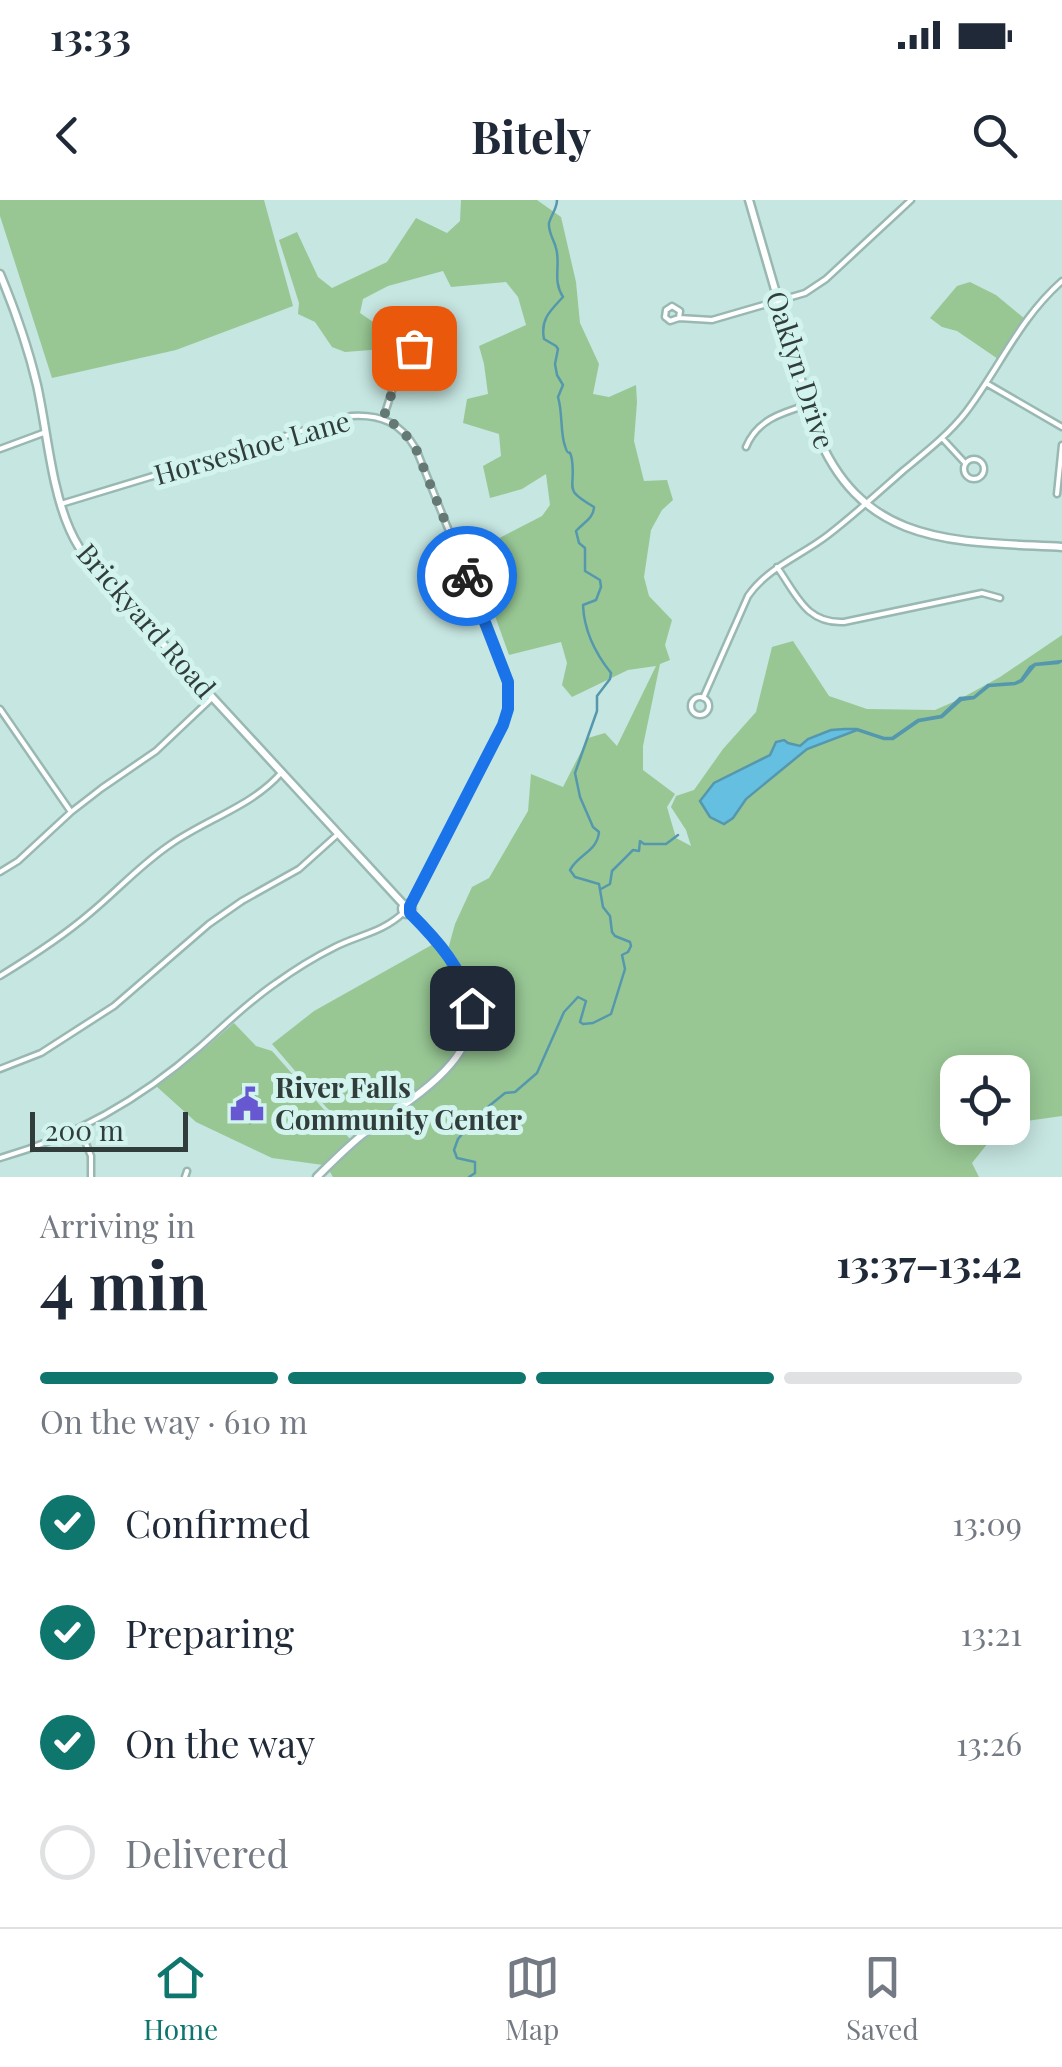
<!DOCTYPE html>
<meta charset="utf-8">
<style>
body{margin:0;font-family:"Playfair Display",serif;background:#f2f2f3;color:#1f2937;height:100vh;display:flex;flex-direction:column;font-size:38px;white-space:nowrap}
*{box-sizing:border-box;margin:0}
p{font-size:32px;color:#747a83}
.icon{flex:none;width:55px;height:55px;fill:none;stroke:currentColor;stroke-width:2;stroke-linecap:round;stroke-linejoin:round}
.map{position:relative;height:977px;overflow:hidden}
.panel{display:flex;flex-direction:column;background:#fff;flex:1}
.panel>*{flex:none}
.fabs{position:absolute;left:940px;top:855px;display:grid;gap:20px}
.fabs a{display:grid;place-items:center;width:90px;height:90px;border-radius:20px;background:#fff;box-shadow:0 5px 25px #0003;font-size:50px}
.scale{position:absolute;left:30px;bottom:25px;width:158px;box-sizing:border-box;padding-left:10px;border:5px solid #303d3a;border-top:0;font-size:28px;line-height:35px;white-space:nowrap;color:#303d3a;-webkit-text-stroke:8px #d3f4ee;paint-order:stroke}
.pin{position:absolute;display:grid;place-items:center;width:85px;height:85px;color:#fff;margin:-42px;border-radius:20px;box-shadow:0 5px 15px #0006}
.courier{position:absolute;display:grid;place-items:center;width:100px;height:100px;margin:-50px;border:8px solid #1a73e8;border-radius:50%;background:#fff;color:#222;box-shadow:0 2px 12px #0007}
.head em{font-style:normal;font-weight:700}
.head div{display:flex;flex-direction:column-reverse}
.head{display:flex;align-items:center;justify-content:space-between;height:170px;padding:0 40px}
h1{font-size:65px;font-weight:700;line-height:75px}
.bar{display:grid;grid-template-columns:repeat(4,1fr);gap:15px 10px;align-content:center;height:120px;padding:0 40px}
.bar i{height:12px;border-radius:8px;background:#e0e1e3}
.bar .active{background:#0f766e}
.bar p{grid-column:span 4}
ol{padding:0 40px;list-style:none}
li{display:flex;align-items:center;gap:30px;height:110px}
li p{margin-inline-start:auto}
li .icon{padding:10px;border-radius:50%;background:#0f766e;color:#fff;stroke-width:4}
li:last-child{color:#747a83}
li i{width:55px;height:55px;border:5px solid #e0e1e3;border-radius:50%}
.status{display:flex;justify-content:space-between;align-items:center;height:70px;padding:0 50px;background:#fff;direction:ltr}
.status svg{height:28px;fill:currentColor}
header{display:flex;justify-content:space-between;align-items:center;height:130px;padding:0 40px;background:#fff;font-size:45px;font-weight:700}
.tab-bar{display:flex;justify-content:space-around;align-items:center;height:140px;border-top:2px solid #e0e1e3;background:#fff;font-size:28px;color:#747a83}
.tab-bar a{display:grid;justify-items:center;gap:5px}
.tab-bar .active{color:#0f766e}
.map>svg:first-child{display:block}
.green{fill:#98c794}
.water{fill:#65bfe0;stroke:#5598ae;stroke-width:2.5}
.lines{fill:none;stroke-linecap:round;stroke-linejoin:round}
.stream{stroke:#5598ae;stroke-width:2.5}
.street-casing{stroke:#99b8b2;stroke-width:9}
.secondary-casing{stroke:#99b8b2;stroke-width:11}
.street{stroke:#fff;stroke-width:4}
.secondary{stroke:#fff;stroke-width:6}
.done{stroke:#647874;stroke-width:10;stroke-dasharray:0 18}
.route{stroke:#1a73e8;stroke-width:12}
.labels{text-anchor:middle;stroke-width:10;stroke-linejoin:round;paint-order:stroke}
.street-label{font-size:28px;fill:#303d3a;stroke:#d3f4ee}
.poi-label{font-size:28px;font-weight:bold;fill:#303d3a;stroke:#d3f4ee;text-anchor:start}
</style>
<div class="status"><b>13:33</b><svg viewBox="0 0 49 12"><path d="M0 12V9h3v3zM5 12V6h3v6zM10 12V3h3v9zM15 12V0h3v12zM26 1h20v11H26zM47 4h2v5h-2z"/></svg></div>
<header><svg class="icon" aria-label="back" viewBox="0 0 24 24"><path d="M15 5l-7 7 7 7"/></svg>Bitely<svg class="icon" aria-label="search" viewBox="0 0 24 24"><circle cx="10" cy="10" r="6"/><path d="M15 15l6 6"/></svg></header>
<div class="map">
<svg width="1062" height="977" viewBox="0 0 1062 977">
<rect width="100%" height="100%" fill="#c6e6e1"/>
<path class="green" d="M0 0H264L293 106 176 150 52 178 0 16Z
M461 0H537L561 17 576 82 580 123 599 164 593 194 609 197 636 185 637 202 634 241 644 281 667 280 673 300 662 310 651 330 644 377 649 396 672 420 665 445 670 460 660 464 643 546V570L675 594 667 607 676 638 691 646 686 630 671 607 676 596 694 590 723 549 756 512 772 447 793 441 829 496 867 509 935 510 960 499 1000 477 1062 435V916L1013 923 1012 872H958V928H1000L972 963 979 977H333L327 967 358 938 326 907 272 844 314 811 437 742 447 753 455 724 472 687 489 678 528 611 531 574 563 587 588 538 605 533 617 546 656 466 628 470 572 497 562 485 567 463 561 442 509 455 472 352 542 316 550 305 546 274 522 289 490 298 483 266 501 256 499 234 463 223 467 199 488 194 484 164 479 146 526 125 518 97 506 82 451 87 443 71 388 86 363 99 360 113 379 126 394 144 371 150 345 152 332 147 315 122 298 114 299 103 279 40 297 32 318 77 332 88 387 62 416 18 447 33 460 21Z
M970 82 996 95 1025 119 998 159 957 131 942 127 930 118 957 86Z
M234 823 256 846 272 851 350 939 323 965 272 958 196 922 156 886 204 849Z"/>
<path class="water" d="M1062 461 1058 463 1035 465 1022 481 1015 484 989 486 974 498 961 500 942 517 919 521 893 539H884L857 530 807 549 746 599 733 618 724 624 710 617 700 601 714 583 770 555 776 542 784 540 788 543 800 546 808 539 831 530 845 529H857L884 538H892L918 520 941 516 960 498 974 497 988 485 1015 483 1021 480 1030 467 1035 464Z
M248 886 260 904 258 908 261 914 250 923 238 907 249 898 244 899 243 889 249 891 246 888Z"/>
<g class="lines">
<path class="stream" d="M601 689 610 684 612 671C620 663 626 657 633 650L639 651 640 641 644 644H666L678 635
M469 977 475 973V962L457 958 454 950 458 939 478 915 505 893 515 892 537 873 564 812 578 797 586 801 580 822 583 824 593 823 611 814 625 769 622 755 628 752 631 746 630 742 615 736 612 732 610 716 603 707 599 684 575 677 570 670C578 654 597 652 599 632L593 627 580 597 575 573 597 511V496L610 479 611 473C595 453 584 430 583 405L596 400 601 387 600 380 585 371V348L579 343 576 331C583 323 594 318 594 307 562 288 576 291 572 260 569 245 569 260 565 246 560 232 563 214 558 197L563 185 557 175 555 164 558 149 556 146 544 139C540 119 551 110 563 97 552 80 561 65 556 48 554 40 548 32 549 23 551 15 557 9 557 0"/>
<g class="street-casing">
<path id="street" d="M679 118 680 111 672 106 666 110 665 117 670 121 679 118 712 120 805 93 826 79 911 0
M986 183 1062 227
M383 219 399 169 414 148
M942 238 965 263
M746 247C757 220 781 213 807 205
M0 249 46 232
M964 269a10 10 0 1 1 20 0a10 10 0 1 1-20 0Z
M1057 294 1062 245
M61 304 351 216C381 214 401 223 416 249L505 470C511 490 509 506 503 525L410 706
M777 367C797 395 806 424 844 422L982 393 1000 398
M691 506a9 9 0 1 1 18 0a9 9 0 1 1-18 0Z
M703 498 748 396C768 367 801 356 828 335 854 315 879 292 904 270 926 252 949 234 966 212 1000 167 1019 119 1062 81
M0 509 71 612
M0 672 18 661 71 612 102 588 156 551 212 498
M0 776C31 757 61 738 89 714 117 691 141 664 171 644 207 619 252 606 281 573
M0 869 41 853 114 806 209 724 242 701 299 669 338 634
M80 929 91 956V977
M0 958C74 937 142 898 200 847 225 825 248 802 276 783 294 770 315 757 335 747 359 735 383 732 403 713
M185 977 187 971"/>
</g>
<g class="secondary-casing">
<path id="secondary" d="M749 0 816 231C863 348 956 341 1062 347
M0 74C15 110 28 147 37 185 47 230 51 288 70 330 76 344 85 357 94 369L404 705
M402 709a5 5 0 1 1 10 0a5 5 0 1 1-10 0Z
M317 977C331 963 346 948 362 935 404 902 490 859 469 793 459 762 432 735 410 713"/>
</g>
<use href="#street" class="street"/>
<use href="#secondary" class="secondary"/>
</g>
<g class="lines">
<path class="done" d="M414 148 400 169 383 219 400 227 416 249 467 376"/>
<path class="route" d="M467 376 508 482V509L503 525 410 706V713C437 740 464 770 472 808"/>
</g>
<defs>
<g id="civic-bare" transform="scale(2.7)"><path d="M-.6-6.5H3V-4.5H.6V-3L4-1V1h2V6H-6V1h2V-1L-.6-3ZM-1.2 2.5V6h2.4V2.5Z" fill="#6758d1" stroke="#d3f4ee" stroke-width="2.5" paint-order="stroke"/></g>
</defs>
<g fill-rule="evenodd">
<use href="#civic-bare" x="247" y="904"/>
</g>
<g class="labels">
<g class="street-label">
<text transform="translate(800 170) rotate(72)" y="10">Oaklyn Drive</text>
<text transform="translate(252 248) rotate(-16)" y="10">Horseshoe Lane</text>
<text transform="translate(146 421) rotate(49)" y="10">Brickyard Road</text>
</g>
<g class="poi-label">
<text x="275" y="898">River Falls<tspan x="275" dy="32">Community Center</tspan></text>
</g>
</g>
</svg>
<div class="fabs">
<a><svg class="icon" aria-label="locate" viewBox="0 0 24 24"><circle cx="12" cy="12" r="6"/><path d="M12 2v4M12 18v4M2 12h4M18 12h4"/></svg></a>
</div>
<div class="scale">200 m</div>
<div class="pin" style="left:414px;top:148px;background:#ea580c"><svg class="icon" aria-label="bag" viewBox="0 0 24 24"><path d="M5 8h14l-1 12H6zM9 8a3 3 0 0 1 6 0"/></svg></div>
<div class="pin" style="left:472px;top:808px;background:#1f2937"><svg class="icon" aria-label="home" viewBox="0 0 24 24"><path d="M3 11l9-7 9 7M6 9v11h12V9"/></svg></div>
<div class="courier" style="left:467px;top:376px"><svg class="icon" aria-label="bike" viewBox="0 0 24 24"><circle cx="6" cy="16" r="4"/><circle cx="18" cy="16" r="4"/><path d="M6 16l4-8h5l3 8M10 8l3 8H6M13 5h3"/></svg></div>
</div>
<section class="panel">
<div class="head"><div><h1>4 min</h1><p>Arriving in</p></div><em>13:37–13:42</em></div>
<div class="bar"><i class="active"></i><i class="active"></i><i class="active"></i><i></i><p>On the way · 610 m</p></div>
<ol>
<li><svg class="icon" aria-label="check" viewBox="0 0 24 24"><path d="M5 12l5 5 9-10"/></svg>Confirmed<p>13:09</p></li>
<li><svg class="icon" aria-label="check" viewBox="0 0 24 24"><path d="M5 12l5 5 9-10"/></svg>Preparing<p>13:21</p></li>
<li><svg class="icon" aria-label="check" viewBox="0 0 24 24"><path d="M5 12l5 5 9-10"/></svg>On the way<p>13:26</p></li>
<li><i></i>Delivered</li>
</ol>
</section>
<nav class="tab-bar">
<a class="active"><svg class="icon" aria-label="home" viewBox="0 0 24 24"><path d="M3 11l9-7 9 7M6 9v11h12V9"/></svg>Home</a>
<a><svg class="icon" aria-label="map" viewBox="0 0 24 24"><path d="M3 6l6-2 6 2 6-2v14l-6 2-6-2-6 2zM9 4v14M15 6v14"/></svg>Map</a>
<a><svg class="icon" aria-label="saved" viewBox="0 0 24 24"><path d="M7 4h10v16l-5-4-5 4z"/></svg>Saved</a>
</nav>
